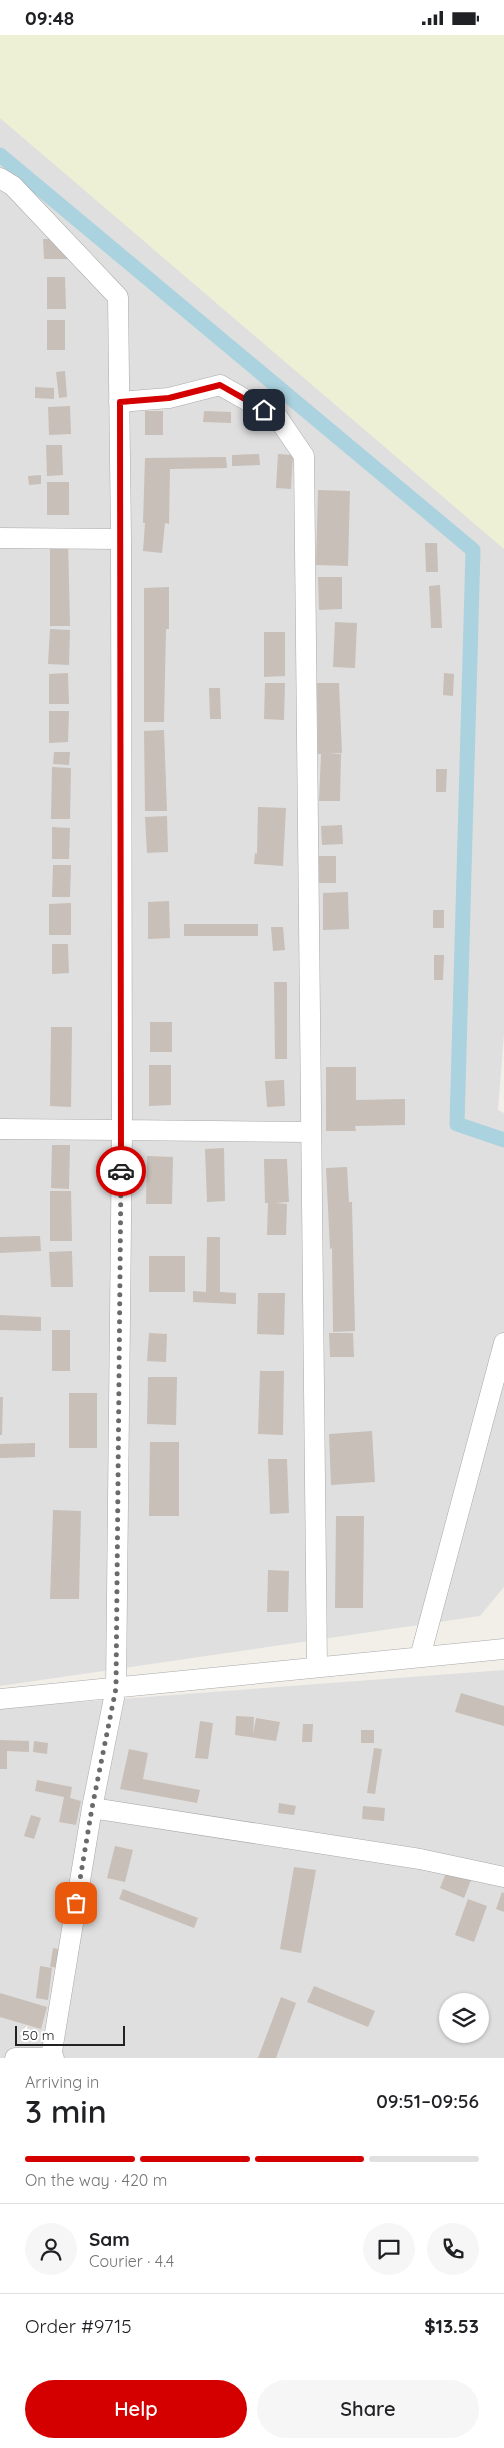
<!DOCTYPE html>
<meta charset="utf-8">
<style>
body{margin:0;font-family:Quicksand,sans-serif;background:#f6f6f6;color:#202124;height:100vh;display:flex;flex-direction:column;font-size:19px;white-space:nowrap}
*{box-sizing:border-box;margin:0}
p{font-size:16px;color:#757577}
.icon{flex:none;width:28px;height:28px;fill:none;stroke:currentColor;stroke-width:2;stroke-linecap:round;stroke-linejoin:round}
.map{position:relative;height:2023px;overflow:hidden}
.drawer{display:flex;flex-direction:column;background:#fff;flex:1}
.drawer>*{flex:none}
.fabs{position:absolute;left:439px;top:1958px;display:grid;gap:10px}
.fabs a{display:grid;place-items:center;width:50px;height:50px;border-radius:50%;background:#fff;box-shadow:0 1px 4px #0004;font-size:25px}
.scale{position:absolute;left:15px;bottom:12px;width:110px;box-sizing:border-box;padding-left:5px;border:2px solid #222;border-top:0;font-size:14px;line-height:18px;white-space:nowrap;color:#222;-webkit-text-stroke:4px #fff;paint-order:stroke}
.pin{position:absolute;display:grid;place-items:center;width:42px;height:42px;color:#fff;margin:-21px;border-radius:10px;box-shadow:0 2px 8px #0006}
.courier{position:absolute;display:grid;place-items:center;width:50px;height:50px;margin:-25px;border:4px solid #d40000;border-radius:50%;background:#fff;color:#222;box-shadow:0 1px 6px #0007}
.summary em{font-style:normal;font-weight:600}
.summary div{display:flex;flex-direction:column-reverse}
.summary{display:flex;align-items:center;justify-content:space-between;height:85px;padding:0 25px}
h1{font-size:32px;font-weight:600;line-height:38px}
.bar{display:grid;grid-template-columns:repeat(4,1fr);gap:8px 5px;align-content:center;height:60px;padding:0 25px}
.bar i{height:6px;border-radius:4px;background:#e0e0e0}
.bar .active{background:#d40000}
.bar p{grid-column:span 4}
.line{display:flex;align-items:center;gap:12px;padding:0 25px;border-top:1px solid #e0e0e0}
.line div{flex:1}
.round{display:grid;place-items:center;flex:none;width:52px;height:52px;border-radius:26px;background:#f6f6f6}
.action{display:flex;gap:10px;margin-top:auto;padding:10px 25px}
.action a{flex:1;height:58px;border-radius:30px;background:#d40000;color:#fff;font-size:20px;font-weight:600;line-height:58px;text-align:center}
.action a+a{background:#f6f6f6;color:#202124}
.status{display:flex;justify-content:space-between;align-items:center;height:35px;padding:0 25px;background:#fff;direction:ltr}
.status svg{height:14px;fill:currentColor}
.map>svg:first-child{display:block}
.residential{fill:#e0dfdf;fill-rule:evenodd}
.farmland{fill:#eef0d5}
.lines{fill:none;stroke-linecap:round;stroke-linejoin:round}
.canal{stroke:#aad3df;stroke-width:15}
.building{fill:#c7bfb8}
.minor-casing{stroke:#a9a9a9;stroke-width:21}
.minor{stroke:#fff;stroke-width:20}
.done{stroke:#6b6a68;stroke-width:5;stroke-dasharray:0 9}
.route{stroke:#d40000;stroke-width:6}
</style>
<div class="status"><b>09:48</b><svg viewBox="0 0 49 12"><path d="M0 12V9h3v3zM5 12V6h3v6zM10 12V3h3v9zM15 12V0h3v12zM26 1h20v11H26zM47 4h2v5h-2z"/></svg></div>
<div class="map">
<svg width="504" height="2023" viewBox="0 0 504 2023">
<rect width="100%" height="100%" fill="#f2efe9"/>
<path class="residential" d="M0 41 504 490V999L498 1075 504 1078V1552L480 1581 0 1651Z
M504 1635V2023H0V1673ZM448 1966H480V1999H448Z"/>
<path class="farmland" d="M0 0H504V514L0 83Z"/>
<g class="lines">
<path class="canal" d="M0 120 473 515 457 1089 504 1105"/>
</g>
<path class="building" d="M66 203 67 224H44L43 204Z
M47 242H65L66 274H47Z
M47 285H65V315H47Z
M65 336 67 362 59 363 56 337Z
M35 352 54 353V364L35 363Z
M70 371 71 399 49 400 48 372Z
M145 376H163V400H145Z
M204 376 231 377V388L203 387Z
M46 410H62L63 440 47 441Z
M259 419 260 430 232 431V420Z
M278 419 293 420 291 454 276 453Z
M226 422 227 433 170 434 169 489 165 488 162 518 143 516 145 488H143L145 423Z
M41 440V449L29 450 28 441Z
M47 447H69V480H47Z
M318 455 350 456 348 531 316 530Z
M50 503H68L70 591H50Z
M425 508H437L438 537H426Z
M318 542H342V574L319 575Z
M440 550 442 593H431L429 551Z
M169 552V594H166L164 687H144V553Z
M335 587 357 588 355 633 333 632Z
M50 594 70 595 69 630 48 629Z
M264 597H285V641L264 642Z
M68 638 69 669H49V639Z
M444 638 454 639 453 661 443 660Z
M265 648H285L284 685 264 684Z
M317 648H339L342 718 329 719H341L340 766H319L321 719H318Z
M209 653H220L221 684H210Z
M49 676H69L68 707 49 708Z
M164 695 167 776H145L144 696Z
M54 717H70L69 730 53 729Z
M52 732 71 733 70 784H51Z
M436 734H447L446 757H436Z
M258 772 286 773 283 831 254 829 255 818 257 819Z
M167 781 168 817 147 818 145 782Z
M342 790 343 809 322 810 321 791Z
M52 792 70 793 69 824H52Z
M317 821H336V848H318Z
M53 830H71L70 862H52Z
M348 857 349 894 323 895V858Z
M169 866 170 903 148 904V867Z
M71 868V900H49V869Z
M433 875H444V893H433Z
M184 889H258V901H184Z
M271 892H283L285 915 273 916Z
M52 909H68L69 938 52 939Z
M434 920H444L443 945H434Z
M274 947H287V1024H275Z
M150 987H172V1017H150Z
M51 992H72L71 1072 50 1071Z
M149 1030H171V1070L149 1071Z
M326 1032H356V1065L405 1064V1090L355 1091 356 1096H326Z
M284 1045 285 1071 267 1072 265 1046Z
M52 1110H70L69 1154 51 1153Z
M224 1113 225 1166 207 1167 205 1114Z
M147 1121 173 1122 172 1169H146Z
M264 1124H287L289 1167 275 1168 287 1169 286 1200H267L268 1168H265Z
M347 1132 349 1167H352L355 1296 333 1297 332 1213 330 1214 326 1133Z
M50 1156H71L72 1206H50Z
M40 1201 41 1216 0 1218V1202Z
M207 1202H220V1257L236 1258V1269L193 1267V1256L206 1257Z
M72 1216 73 1252H51L49 1217Z
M149 1221H185V1257H149Z
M258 1258H285L284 1300 257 1299Z
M0 1280 41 1282V1296L0 1295Z
M52 1295H70V1336H52Z
M149 1298 167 1299 166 1327 147 1326Z
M329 1298H353L354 1322H330Z
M260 1336H284L283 1400 258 1399Z
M148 1342H177L176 1390 147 1389Z
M69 1358H97V1413H69Z
M0 1362H3L2 1400H0Z
M372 1396 375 1447 331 1450 329 1399Z
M150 1407H179V1481H149Z
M35 1408V1422L0 1423V1409Z
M268 1424H287L289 1478 270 1479Z
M53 1475 81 1476 79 1564H50Z
M336 1481H364L363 1573H335Z
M268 1535 289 1536 288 1577H267Z
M461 1658 504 1671V1691L455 1677Z
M236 1681 254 1682 253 1699 256 1683 280 1687 276 1706 235 1700Z
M200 1686 213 1688 208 1724 195 1723Z
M303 1689H313L312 1707H302Z
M361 1695H374V1708H361Z
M0 1705 29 1706V1717L7 1716V1734H0Z
M34 1706 48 1708 47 1719 33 1717Z
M374 1713 382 1714 375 1759 367 1758Z
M129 1714 148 1718 143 1744 200 1755 197 1768 120 1754Z
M37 1745 72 1752 70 1763 81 1766 76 1790 59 1787 64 1762 35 1756Z
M279 1768 296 1771 294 1780 278 1778Z
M363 1771 385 1773 384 1786 362 1784Z
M31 1780 41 1783 34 1804 24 1801Z
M115 1811 133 1815 125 1847 107 1843Z
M294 1832 316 1835 301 1918 280 1914Z
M447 1835 471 1845 464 1863 440 1853Z
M123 1854 198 1883 194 1893 119 1864Z
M502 1857 504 1858V1877L496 1874Z
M468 1864 487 1871 474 1907 455 1900Z
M53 1913 63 1915 60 1933 50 1932Z
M40 1931 52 1933 48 1965 36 1963Z
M314 1951 375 1976 368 1992 307 1967Z
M0 1958 47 1972 41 1994 0 1982Z
M281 1962 296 1968 276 2023H258Z"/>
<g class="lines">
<g class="minor-casing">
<path id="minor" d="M0 143 13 151 118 262 121 504 0 503
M119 367 169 363 220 350 278 383 304 421 317 1632
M0 1094 122 1095 121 504
M420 1622 504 1308
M0 1664 504 1614
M92 1773 116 1653 122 1095 311 1097
M51 2022 92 1773 420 1824 504 1842
M15 2023H54"/>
</g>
<use href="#minor" class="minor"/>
</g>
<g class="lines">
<path class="done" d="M76 1868 92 1773 116 1653 121 1136"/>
<path class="route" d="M121 1136 120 367 169 363 220 350 264 375"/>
</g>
</svg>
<div class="fabs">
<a><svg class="icon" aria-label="layers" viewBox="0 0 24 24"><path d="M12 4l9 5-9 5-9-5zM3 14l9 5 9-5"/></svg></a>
</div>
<div class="scale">50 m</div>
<div class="pin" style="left:76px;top:1868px;background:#ea580c"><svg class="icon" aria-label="bag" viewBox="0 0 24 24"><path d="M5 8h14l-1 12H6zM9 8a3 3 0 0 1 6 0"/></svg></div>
<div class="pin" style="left:264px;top:375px;background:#1f2937"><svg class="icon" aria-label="home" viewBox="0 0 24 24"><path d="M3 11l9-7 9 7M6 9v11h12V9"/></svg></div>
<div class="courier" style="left:121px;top:1136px"><svg class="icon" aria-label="car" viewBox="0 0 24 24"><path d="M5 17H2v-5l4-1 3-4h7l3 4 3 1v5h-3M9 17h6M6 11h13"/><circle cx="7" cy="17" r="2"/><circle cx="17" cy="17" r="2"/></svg></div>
</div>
<section class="drawer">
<div class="summary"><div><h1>3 min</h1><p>Arriving in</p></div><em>09:51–09:56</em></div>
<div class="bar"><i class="active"></i><i class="active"></i><i class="active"></i><i></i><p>On the way · 420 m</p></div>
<div class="line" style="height:90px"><a class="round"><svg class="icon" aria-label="person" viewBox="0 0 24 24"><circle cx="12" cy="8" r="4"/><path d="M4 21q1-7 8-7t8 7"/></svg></a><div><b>Sam</b><p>Courier · 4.4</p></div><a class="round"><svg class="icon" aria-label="chat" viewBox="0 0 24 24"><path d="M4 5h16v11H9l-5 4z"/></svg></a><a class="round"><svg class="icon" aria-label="phone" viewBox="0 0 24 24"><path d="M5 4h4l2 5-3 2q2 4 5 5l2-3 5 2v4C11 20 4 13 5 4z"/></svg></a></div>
<div class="line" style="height:65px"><div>Order #9715</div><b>$13.53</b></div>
<div class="action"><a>Help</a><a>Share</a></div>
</section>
